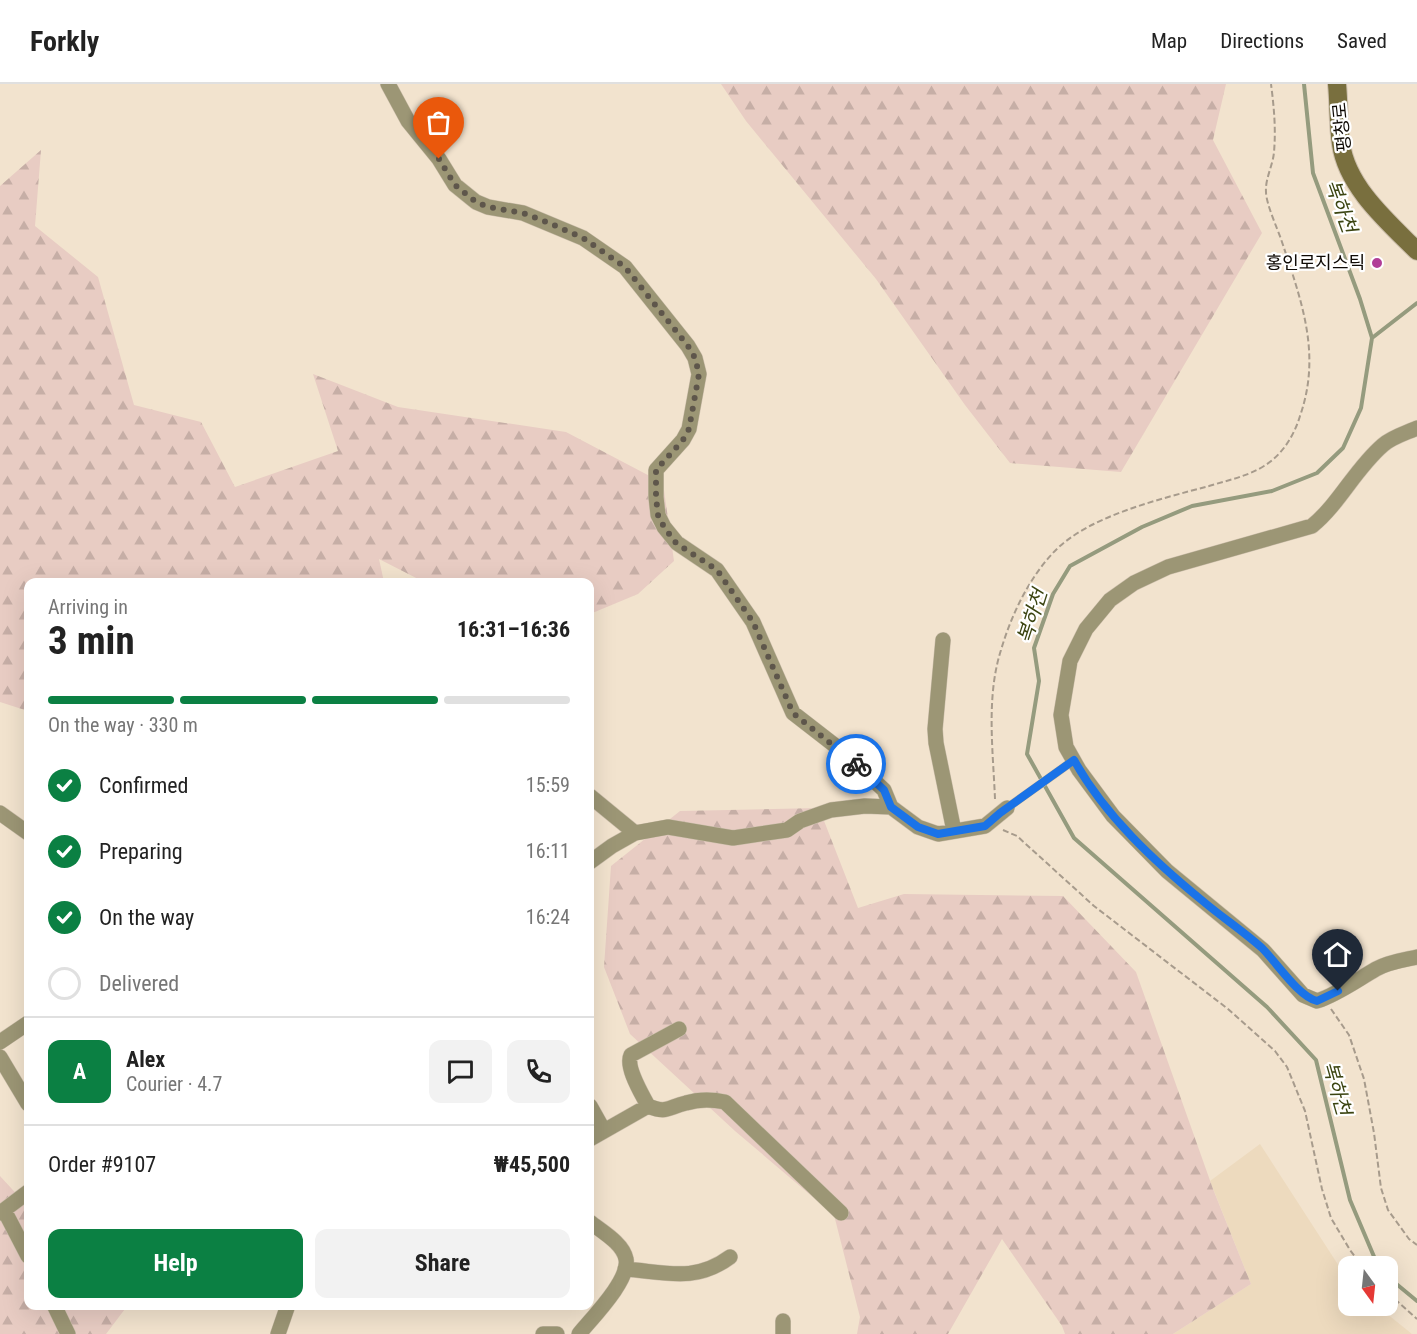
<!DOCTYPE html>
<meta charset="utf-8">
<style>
body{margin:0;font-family:"Roboto Condensed","Noto Sans KR",sans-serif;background:#f2f2f2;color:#222;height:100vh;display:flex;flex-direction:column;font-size:22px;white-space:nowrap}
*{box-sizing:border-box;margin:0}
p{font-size:20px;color:#767676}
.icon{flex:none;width:33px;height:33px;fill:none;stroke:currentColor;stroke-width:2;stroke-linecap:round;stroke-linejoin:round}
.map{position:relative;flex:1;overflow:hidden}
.panel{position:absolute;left:24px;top:494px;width:570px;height:732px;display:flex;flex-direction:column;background:#fff;border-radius:12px;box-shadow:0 6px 24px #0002}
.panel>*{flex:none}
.needle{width:39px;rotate:165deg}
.fabs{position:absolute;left:1338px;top:1172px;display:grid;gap:12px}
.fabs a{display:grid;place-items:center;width:60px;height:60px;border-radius:12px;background:#fff;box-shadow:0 6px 24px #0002;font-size:30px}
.pin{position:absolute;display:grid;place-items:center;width:51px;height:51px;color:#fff;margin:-62px -26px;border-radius:50% 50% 50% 0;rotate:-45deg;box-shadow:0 0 6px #0007}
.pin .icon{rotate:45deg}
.courier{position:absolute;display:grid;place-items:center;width:60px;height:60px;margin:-30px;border:4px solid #1a73e8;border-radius:50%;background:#fff;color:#222;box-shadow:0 2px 8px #0007}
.head em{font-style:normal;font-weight:700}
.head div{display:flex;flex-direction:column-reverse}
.head{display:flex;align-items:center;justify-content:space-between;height:102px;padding:0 24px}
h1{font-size:39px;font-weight:700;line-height:45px}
.bar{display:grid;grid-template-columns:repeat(4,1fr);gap:9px 6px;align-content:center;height:72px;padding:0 24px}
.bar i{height:8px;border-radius:4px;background:#e0e0e0}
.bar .on{background:#0b8043}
.bar p{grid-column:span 4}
.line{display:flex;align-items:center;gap:15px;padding:0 24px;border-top:2px solid #e0e0e0}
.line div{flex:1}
.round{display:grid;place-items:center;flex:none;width:63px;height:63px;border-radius:12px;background:#f2f2f2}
ol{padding:0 24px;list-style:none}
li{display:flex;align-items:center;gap:18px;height:66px}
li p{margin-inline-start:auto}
li .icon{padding:6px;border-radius:50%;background:#0b8043;color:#fff;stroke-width:4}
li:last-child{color:#767676}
li i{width:33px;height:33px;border:3px solid #e0e0e0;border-radius:50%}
.button{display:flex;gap:12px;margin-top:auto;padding:12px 24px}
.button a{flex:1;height:69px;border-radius:12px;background:#0b8043;color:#fff;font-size:24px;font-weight:700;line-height:69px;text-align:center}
.button a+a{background:#f2f2f2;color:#222}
header{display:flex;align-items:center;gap:36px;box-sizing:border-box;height:84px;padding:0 30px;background:#fff;border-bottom:2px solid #e0e0e0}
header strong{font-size:28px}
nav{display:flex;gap:33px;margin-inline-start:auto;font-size:21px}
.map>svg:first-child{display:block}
.built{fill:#eddabe}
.forest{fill:url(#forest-firs)}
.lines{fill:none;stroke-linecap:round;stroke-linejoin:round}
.stream{stroke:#959b7e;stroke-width:4}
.lane-casing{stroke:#cec0ae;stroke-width:9}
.street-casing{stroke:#cec0ae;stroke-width:16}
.secondary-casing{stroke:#cec0ae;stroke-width:20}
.path{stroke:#a79b8c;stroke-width:2;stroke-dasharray:6 3;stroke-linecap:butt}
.lane{stroke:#9c9675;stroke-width:8}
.street{stroke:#9c9675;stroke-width:15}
.secondary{stroke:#796f3e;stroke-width:18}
.done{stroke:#5e564b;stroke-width:6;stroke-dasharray:0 10.8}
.route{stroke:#1a73e8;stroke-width:8}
.poi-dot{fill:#b13e97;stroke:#fff;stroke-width:2}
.labels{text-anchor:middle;stroke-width:4.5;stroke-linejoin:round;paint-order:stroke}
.street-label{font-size:18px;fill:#0f0a05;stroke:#fff}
.poi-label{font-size:18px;fill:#0f0a05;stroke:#fff;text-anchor:end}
.water-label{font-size:20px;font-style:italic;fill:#3b4411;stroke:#fff}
</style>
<header>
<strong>Forkly</strong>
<nav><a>Map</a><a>Directions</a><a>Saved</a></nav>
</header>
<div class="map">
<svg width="1417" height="1250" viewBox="0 0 1417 1250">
<defs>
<pattern id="forest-firs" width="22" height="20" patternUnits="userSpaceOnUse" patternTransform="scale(1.5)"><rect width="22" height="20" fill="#e8ccc3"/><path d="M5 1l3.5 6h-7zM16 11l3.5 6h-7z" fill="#c6aea6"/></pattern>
</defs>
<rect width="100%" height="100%" fill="#f2e3ce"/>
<path class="built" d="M1260 1060 1348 1196V1221H1376L1412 1250H1173L1251 1200 1210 1097Z"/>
<path class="forest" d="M721 0H1226L1213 56 1262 149 1121 388 1010 379 965 321 876 195 746 37Z
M41 66 35 142 98 193 134 321 201 338 235 403 338 367 313 290 398 323 566 348 663 399 674 477 638 510 590 530V498H424L379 475 384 498H28V627L0 618V102Z
M819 724 858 824 904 810 1063 812 1136 888 1213 1105 1251 1200 1173 1250H1065L1062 1242 1002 1155 948 1250H857L860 1233 834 1131 735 1047 630 950 604 883 611 782 680 727Z
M0 1092 23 1117 28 1114V1221H128L106 1250H0Z"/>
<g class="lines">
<path class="stream" d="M1304 0 1313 89 1360 215 1372 254 1361 324 1343 364 1317 389 1272 407 1192 422 1142 443 1070 482 1053 510 1034 564 1039 597 1027 670 1074 754 1267 923 1316 976 1350 1116 1378 1182
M1372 254 1417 219
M1388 1193 1417 1217"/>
<g class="lane-casing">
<path id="lane" d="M1007 724 1074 676"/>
</g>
<g class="street-casing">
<path id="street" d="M388 0 408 37 439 75 455 101 476 118 488 123 523 129 583 154 625 183 688 262 695 274 699 290 689 345 683 356 656 386V413L658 431 664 443 677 459 717 486 753 538 793 629 842 667 884 706 891 723
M1417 344C1406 349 1392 353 1383 361 1355 385 1340 419 1312 442L1168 483 1134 499 1110 516 1086 545 1070 577 1061 631 1066 663 1079 686 1113 732 1167 787 1263 866 1303 911 1317 917C1338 910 1357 896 1376 885 1388 878 1403 876 1417 873
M943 556 935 645 936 659 954 747
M590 712 635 749
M0 729 28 749
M590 778 612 762 635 749 668 743 733 754 787 746 800 737 831 726 865 722 891 723 918 743 938 750 985 742 1007 724
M679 945 631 971C625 983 642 1010 648 1022 667 1030 668 1023 686 1019 699 1015 711 1015 725 1018L841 1129
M0 958 28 939
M0 973 28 1020
M590 1022 604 1047
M590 1055 648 1022
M4 1126 28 1172
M0 1129 28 1108
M625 1185C665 1188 695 1199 730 1173
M54 1221 68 1250
M278 1250 288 1221
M543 1250H557
M579 1250C592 1234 630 1196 626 1175 623 1159 601 1147 590 1138
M783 1250V1237"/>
</g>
<g class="secondary-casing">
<path id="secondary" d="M1337 0C1339 20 1338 40 1341 60 1347 103 1388 138 1417 167"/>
</g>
<path class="path" d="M995 715C993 666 986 613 1001 566 1011 532 1028 496 1052 470 1086 432 1161 415 1209 402 1228 396 1246 393 1264 382 1282 371 1294 352 1300 332 1322 269 1301 216 1281 155 1277 144 1266 119 1266 108 1265 95 1273 81 1274 68 1276 45 1274 23 1271 0
M1003 746 1017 752 1094 822 1228 925 1275 967 1287 983 1305 1027 1322 1105 1331 1134 1350 1166 1362 1182
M1331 925 1349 951 1364 995 1374 1049 1381 1104 1388 1126 1409 1155 1417 1161
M1388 1209 1417 1235"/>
<use href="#lane" class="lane"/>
<use href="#street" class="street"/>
<use href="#secondary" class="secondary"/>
</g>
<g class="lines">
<path class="done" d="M439 75 455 101 476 118 488 123 523 129 549 139 583 154 625 183 688 262 695 274 699 290 689 345 683 356 656 386V413L658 431 664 443 676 459 717 486 753 538 793 629 856 680"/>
<path class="route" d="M856 680 884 706 891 723 918 743 938 750 985 742 1000 729 1074 676C1105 732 1155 778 1204 818 1223 834 1243 847 1262 864 1277 879 1298 912 1317 917L1338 907"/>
</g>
<circle class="poi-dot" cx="1377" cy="179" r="6"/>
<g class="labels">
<g class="street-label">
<text transform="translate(1342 43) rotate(-96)" y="6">평창로</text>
</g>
<g class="poi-label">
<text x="1365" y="185">홍인로지스틱</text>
</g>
<g class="water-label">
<text transform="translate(1341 122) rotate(70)" y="7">복하천</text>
<text transform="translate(1032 532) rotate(-72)" y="7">복하천</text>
<text transform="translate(1337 1004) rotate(74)" y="7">복하천</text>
</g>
</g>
</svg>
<div class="fabs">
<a><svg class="needle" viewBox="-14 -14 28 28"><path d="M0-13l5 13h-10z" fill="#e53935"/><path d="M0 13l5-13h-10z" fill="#767676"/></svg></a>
</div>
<div class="pin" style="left:439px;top:75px;background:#ea580c"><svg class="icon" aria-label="bag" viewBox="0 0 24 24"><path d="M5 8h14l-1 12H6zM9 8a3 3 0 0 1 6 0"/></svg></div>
<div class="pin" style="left:1338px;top:907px;background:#1f2937"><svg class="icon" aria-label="home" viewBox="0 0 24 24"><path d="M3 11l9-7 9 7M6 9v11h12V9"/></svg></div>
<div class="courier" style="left:856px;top:680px"><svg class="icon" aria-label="bike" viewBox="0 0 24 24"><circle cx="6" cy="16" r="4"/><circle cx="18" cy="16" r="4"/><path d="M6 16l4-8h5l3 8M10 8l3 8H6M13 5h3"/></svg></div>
<section class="panel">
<div class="head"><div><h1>3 min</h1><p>Arriving in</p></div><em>16:31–16:36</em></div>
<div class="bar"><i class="on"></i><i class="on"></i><i class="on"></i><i></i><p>On the way · 330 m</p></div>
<ol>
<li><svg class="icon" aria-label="check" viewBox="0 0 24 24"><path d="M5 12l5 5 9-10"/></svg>Confirmed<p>15:59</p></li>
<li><svg class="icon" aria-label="check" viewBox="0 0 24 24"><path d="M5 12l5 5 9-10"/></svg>Preparing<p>16:11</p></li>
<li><svg class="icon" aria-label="check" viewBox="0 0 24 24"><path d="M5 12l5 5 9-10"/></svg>On the way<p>16:24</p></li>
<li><i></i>Delivered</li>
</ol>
<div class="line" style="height:108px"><b class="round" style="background:#0b8043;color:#fff">A</b><div><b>Alex</b><p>Courier · 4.7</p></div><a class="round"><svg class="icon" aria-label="chat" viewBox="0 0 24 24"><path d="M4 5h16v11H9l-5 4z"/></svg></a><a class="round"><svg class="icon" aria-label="phone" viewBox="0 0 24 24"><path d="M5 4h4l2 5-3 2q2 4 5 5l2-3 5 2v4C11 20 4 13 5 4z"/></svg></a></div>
<div class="line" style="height:78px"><div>Order #9107</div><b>₩45,500</b></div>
<div class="button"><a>Help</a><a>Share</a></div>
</section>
</div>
